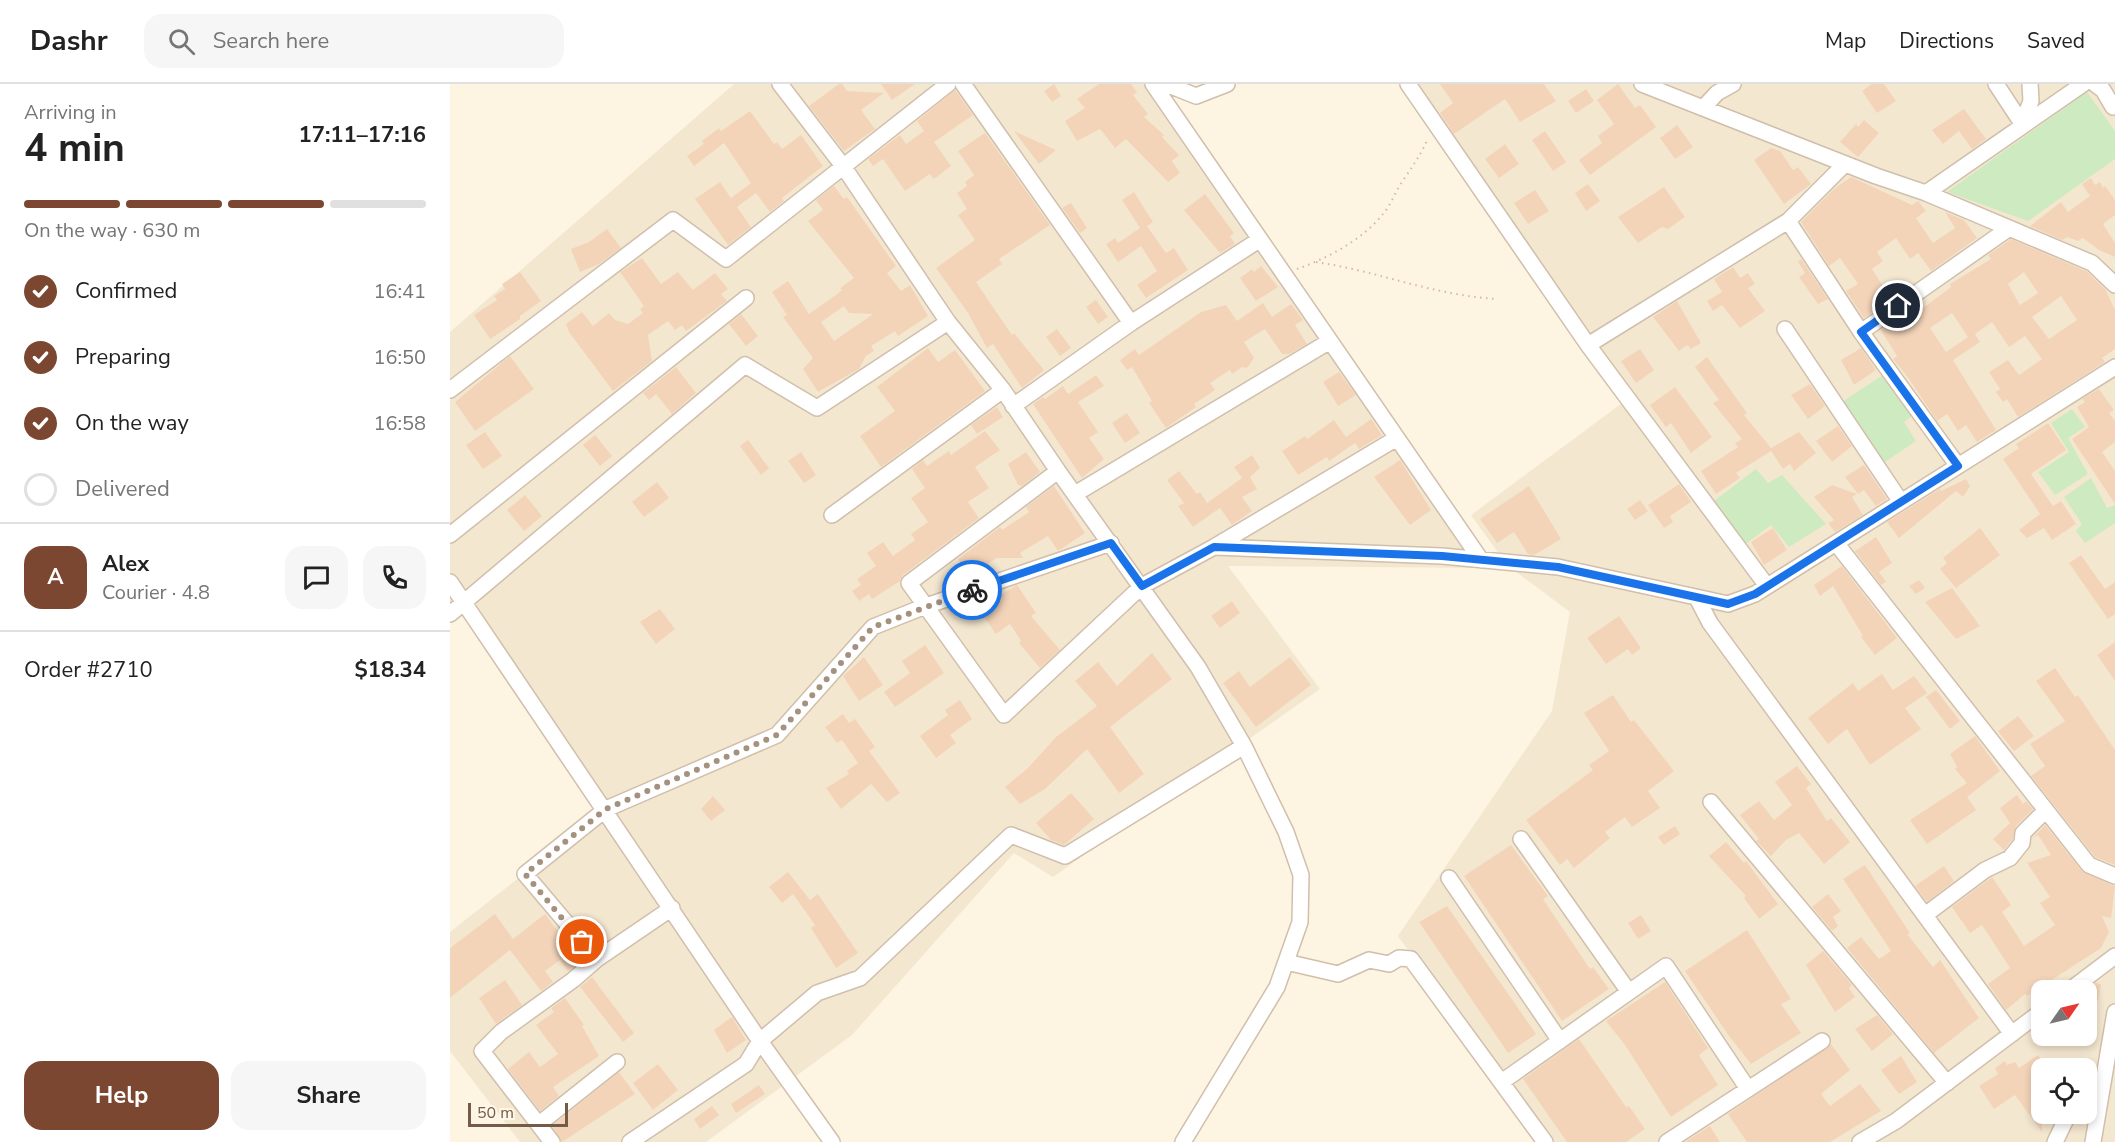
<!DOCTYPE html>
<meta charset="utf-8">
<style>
body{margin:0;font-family:"Nunito Sans",sans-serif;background:#f6f6f6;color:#222;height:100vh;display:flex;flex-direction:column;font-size:22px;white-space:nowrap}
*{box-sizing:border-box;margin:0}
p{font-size:20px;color:#767676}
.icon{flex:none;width:33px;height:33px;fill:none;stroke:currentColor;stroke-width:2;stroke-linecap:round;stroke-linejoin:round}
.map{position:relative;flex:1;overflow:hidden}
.panel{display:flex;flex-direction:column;background:#fff;width:450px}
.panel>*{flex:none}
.needle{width:39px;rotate:56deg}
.buttons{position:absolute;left:1581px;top:896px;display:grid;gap:12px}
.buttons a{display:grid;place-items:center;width:66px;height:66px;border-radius:12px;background:#fff;box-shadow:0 3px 9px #0003;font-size:30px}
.scale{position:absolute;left:18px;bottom:15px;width:100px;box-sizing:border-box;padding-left:6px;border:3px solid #745b48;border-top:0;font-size:16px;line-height:21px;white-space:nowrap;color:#745b48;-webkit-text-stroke:4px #fff8e8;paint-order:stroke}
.pin{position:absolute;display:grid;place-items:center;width:51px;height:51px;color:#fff;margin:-26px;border:3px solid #fff;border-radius:50%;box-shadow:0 2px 6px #0007}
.courier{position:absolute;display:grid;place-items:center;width:60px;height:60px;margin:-30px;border:4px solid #1a73e8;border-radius:50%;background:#fff;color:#222;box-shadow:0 2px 8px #0007}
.overview em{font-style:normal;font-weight:700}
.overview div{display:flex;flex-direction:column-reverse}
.overview{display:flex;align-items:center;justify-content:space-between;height:102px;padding:0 24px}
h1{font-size:39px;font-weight:700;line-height:45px}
.bar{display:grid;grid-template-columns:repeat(4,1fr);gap:9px 6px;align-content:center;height:72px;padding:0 24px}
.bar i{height:8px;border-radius:4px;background:#e0e0e0}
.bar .on{background:#7c4731}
.bar p{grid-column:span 4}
.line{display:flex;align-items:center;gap:15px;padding:0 24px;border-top:2px solid #e0e0e0}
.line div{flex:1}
.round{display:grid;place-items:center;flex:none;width:63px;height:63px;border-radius:18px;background:#f6f6f6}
ol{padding:0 24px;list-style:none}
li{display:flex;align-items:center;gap:18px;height:66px}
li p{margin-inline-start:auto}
li .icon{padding:6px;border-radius:50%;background:#7c4731;color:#fff;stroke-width:4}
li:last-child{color:#767676}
li i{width:33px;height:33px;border:3px solid #e0e0e0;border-radius:50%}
.cta{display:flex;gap:12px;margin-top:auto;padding:12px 24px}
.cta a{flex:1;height:69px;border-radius:18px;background:#7c4731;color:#fff;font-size:24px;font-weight:700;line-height:69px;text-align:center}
.cta a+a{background:#f6f6f6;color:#222}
header{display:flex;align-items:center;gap:36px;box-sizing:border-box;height:84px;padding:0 30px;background:#fff;border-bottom:2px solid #e0e0e0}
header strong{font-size:28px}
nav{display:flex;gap:33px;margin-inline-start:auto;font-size:21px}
.search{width:420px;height:54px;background:#f6f6f6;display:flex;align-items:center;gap:15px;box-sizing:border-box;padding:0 21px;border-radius:18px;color:#767676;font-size:22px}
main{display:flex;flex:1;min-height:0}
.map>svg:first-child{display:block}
.residential{fill:#f4e7d0;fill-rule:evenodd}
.green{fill:#ceeac0}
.building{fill:#f3d4b9;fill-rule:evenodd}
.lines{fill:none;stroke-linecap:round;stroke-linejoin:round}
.minor-casing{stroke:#d0bfab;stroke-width:18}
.path{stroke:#d7b89c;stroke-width:2;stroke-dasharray:1.5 4.5;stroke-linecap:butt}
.minor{stroke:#fff;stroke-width:15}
.done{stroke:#a4917e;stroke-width:6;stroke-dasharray:0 10.8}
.route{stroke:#1a73e8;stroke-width:8}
</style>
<header>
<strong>Dashr</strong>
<div class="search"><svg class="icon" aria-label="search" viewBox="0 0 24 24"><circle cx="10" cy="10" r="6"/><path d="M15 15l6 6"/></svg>Search here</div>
<nav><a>Map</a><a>Directions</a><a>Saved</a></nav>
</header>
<main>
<section class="panel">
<div class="overview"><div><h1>4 min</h1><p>Arriving in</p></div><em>17:11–17:16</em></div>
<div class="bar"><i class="on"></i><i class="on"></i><i class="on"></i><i></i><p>On the way · 630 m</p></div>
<ol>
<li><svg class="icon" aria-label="check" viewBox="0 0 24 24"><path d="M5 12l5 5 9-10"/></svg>Confirmed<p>16:41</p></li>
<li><svg class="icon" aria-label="check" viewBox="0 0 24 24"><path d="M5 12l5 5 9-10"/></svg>Preparing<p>16:50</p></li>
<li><svg class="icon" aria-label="check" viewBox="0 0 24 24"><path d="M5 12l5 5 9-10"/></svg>On the way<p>16:58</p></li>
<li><i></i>Delivered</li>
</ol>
<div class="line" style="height:108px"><b class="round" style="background:#7c4731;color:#fff">A</b><div><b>Alex</b><p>Courier · 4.8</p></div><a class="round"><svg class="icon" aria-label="chat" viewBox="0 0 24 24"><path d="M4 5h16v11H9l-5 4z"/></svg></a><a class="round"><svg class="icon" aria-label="phone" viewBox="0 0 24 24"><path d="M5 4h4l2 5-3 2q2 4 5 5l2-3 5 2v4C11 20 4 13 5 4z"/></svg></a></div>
<div class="line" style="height:78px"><div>Order #2710</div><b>$18.34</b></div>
<div class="cta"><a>Help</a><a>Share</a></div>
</section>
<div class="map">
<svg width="1665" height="1058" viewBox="0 0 1665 1058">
<rect width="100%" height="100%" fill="#fdf4e2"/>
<path class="residential" d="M284 0H703L1014 437 1040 484 778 482 870 605 603 793 564 769 402 951 256 1058H70L0 967V848L156 725 21 513 0 530V248Z
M958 0H1665V1058H1096L948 852 1102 627 1120 528 1057 481 1021 431 1179 314ZM1592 906H1636V951H1592ZM1592 984H1636V1029H1592Z"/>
<path class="green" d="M1637 8 1665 47V75L1578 137 1497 108Z
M1436 289 1463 331 1454 338 1466 357 1432 380 1392 318Z
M1622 325 1635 343 1618 354 1638 390 1605 411 1588 388 1619 368 1601 339Z
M1306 385 1318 399 1332 391 1376 440 1339 463 1321 441 1293 462 1276 440 1264 417Z
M1641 394 1657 424 1665 421V439L1635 459 1626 447 1632 440 1614 413Z"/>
<path class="building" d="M389 0H392L397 7 434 9 411 26 425 45 394 67 359 22Z
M431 0H465L442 16Z
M604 0 611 12 602 18 594 7Z
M649 0H681L687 8 683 11 698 30 694 33 714 51 712 53 729 71 722 77 730 89 718 98 676 55 665 64 650 45 627 57 615 37 635 24 627 15Z
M990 0H1094L1106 17 1070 38 1055 15 1004 50 990 29 1003 19Z
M1168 0 1185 24 1190 21 1206 43 1140 91 1129 76 1152 59 1148 52 1164 40 1147 16Z
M1422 0H1434L1446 17 1427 29 1412 7Z
M1136 5 1144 17 1126 29 1118 17Z
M505 6 523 31 484 58 501 82 484 95 480 90 455 107 433 75 423 82 418 75 450 51 456 60 474 47 467 37Z
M1514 25 1536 55 1522 65 1509 47 1493 60 1482 46Z
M300 27 324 60 327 58 332 65 351 51 373 82 332 114 334 117 320 128 306 109 287 123 301 143 278 161 245 115 270 98 281 114 301 99 274 59 244 82 237 72 254 60 252 57 269 44 271 47Z
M1414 36 1429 49 1408 73 1390 58 1406 40 1408 43Z
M1227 41 1243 63 1225 75 1210 54Z
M564 47 606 66 589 80Z
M1095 47 1116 78 1103 87 1082 56Z
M535 49 600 141 549 175 552 180 526 198 562 251 564 249 594 286 572 304 543 260 537 264 518 229 486 184 525 156 508 131 517 125 507 109 517 102 515 98 524 91 508 67Z
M1055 60 1069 80 1049 94 1035 75Z
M1321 64 1330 67 1343 86 1348 83 1361 100 1334 120 1304 76Z
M1401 93 1462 121 1468 117 1476 127 1466 134 1483 159 1505 144 1495 128 1514 136 1527 154 1481 187 1468 169 1460 175 1446 154 1427 168 1433 177 1422 185 1441 215 1414 234 1396 207 1408 200 1390 174 1379 182 1351 138 1384 105Z
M1641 94 1645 101 1650 98 1653 104 1655 102 1665 116V131L1653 140 1665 159V173L1649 166 1633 154 1628 157 1617 153 1612 156 1580 142 1611 118 1618 128 1640 112 1632 100Z
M1138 100 1150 117 1136 127 1125 109Z
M384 102 394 115 397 113 446 182 437 189 451 207 460 201 478 232 448 252 445 247 421 262 424 267 416 272 409 285 368 308 353 285 363 274 333 233 337 231 322 208 338 197 359 230 386 211 392 206 390 204 404 194 358 137 373 126 366 116ZM394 222 399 229 423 230 384 257 371 238Z
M1214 103 1235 133 1218 145 1212 143 1188 159 1168 133Z
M1085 106 1099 127 1078 140 1064 119Z
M684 108 703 138 697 142 716 169 724 164 738 186 696 214 687 201 707 187 691 162 668 178 656 160 665 154 668 159 690 144 672 116Z
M755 110 784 149 780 152 785 160 770 169 734 126Z
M621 119 637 144 630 149 612 124Z
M157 145 171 164 149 180 130 188 121 165 139 158Z
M1561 155 1636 187 1655 205 1665 226V265L1652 274 1655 278 1568 333 1557 315 1553 318 1546 308 1550 305 1539 288 1558 276 1569 291 1592 275 1575 252 1559 263 1542 238 1525 250 1530 258 1503 276 1546 346 1527 358 1516 341 1508 347 1497 330 1487 337 1457 292 1443 275 1447 272 1431 246 1445 236 1449 242 1501 203 1500 200 1541 175 1538 171ZM1574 188 1588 209 1570 221 1558 200ZM1611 212 1627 236 1599 255 1582 233ZM1502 229 1518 253 1496 268 1480 244Z
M192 174 211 200 228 188 243 206 265 189 278 205 271 210 277 217 236 247 232 241 225 246 218 237 198 251 202 277 163 307 119 248 116 240 132 228 143 242 159 229 165 236 178 240 193 229 190 225 194 222 170 188Z
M1351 175 1378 215 1368 220 1349 193 1355 189 1348 178Z
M811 182 828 203 806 217 790 194 802 185 804 188Z
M1283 183 1290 194 1298 189 1305 200 1298 204 1315 227 1290 244 1272 221 1263 227 1257 217 1272 208 1264 195Z
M70 188 91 217 70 232V235L40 255 24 231 47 216 44 212 55 205 52 200Z
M646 216 658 233 648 240 636 223Z
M1227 217 1251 259 1241 265 1237 261 1229 267 1203 233Z
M813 219 822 233 841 220 853 236 845 241 857 260 839 270H832L815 245 794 258 804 274 797 284 792 283 782 290 780 286 760 299 765 306 744 320 746 323 716 344 699 319 702 317 682 283 677 286 670 276 685 265 689 271 751 228 776 221 787 237Z
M291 230 308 252 296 262 279 240Z
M607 245 621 264 610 272 596 253Z
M478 264 488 278 505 266 535 307 431 383 410 352 445 327 427 303Z
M1411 264 1426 286 1404 301 1391 276Z
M1190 265 1204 286 1186 299 1171 277Z
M60 272 84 305 25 347 5 318Z
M1257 273 1297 329 1294 331 1321 364 1349 348 1366 369 1344 387 1340 380 1333 385 1321 367 1286 389 1290 394 1266 410 1251 387 1288 363 1285 359 1292 355 1263 319 1269 316 1245 283Z
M226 283 246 309 222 330 206 310 199 316 193 309Z
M889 288 906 311 888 322 873 298Z
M646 291 654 302 628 318 648 348 639 354 654 375 632 394 583 320 593 313 595 315 613 302 618 310Z
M1360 300 1375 322 1358 335 1341 311Z
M1225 303 1262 353 1241 369 1221 339 1216 343 1200 321Z
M1649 305 1664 326 1659 329 1665 337V358L1652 368 1665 387V420L1622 355 1639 343 1627 323 1635 318 1632 315Z
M547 323 553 333 527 350 521 341Z
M677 329 690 349 675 359 662 339Z
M921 335 932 351 909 365 905 359 879 377 877 373 848 391 832 367 855 352 857 355 884 336 896 353Z
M1598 339 1616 366 1581 390 1603 422 1611 417 1626 440 1602 456 1594 444 1577 454 1569 446 1590 430 1553 375 1569 364 1566 360Z
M1388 342 1402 362 1382 378 1366 357Z
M535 347 550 366 525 383 539 404 518 418 529 434 453 491 450 497 422 515 419 510 409 517 402 507 411 501 407 495 426 482 417 469 433 458 443 472 465 456 461 450 478 438 461 414 475 404 462 385 473 376 477 382 499 367 501 371Z
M35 348 52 372 33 385 16 361Z
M145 351 162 372 150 382 133 361Z
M298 356 319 384 311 391 290 362Z
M351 368 366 391 354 399 338 377Z
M576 368 590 388 572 402 568 401 558 380Z
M802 371 810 384 800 393 807 405 792 413 802 427 782 441 770 424 743 443 728 422 734 419 717 396 729 387 747 410 750 408 757 419 792 394 784 383Z
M950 376 981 426 960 441 924 393Z
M1414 381 1437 415 1426 422 1414 406 1408 410 1395 393Z
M1516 395 1520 402 1513 413 1506 407 1449 454 1437 438 1490 405 1491 407Z
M207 398 219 414 194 433 182 418Z
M1229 400 1241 418 1220 432 1223 438 1214 444 1198 421Z
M1382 401 1407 410 1402 413 1413 431 1385 448 1378 439 1384 436 1364 413Z
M604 402 635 449 608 467 598 452 570 469 573 474H547L519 492 508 475 550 443 552 446 579 428 576 423Z
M1079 402 1111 455 1084 471 1078 470 1064 448 1047 459 1030 435Z
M75 411 92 432 74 447 57 426Z
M1190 416 1198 427 1185 436 1177 425Z
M1323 444 1337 466 1314 481 1301 458Z
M1530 444 1550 471 1506 504 1490 485 1497 479 1493 474Z
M1426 453 1442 479 1429 488 1436 498 1431 501 1405 467Z
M1631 471 1655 505 1665 498V530L1658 535 1619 479Z
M1392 482 1447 554 1425 571 1411 553 1413 552 1383 502 1370 512 1364 501Z
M1469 496 1475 504 1466 510 1459 502Z
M567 501 586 529 581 532 610 566 590 584 569 559 571 557 560 540 546 550 532 530 546 520 543 516Z
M1502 504 1530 542 1506 555 1475 518Z
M782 517 790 529 770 544 761 532Z
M210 525 225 545 206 560 190 538Z
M1169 532 1191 564 1182 571 1178 565 1156 580 1137 554Z
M1665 558V597L1647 571Z
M475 561 494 589 445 623 434 608 460 589 452 577Z
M702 569 722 595 660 643 694 690 669 709 637 665 595 705 570 720 555 703 578 684 606 653 647 622 625 597 648 578 667 602Z
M414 573 433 601 409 617 393 592Z
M840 573 861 601 806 643 773 599 789 587 800 603Z
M1605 584 1625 613 1628 611 1665 666V781L1645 773 1581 692 1595 682 1580 660 1615 637 1586 597Z
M1432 590 1443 606 1464 592 1477 609 1455 624 1471 645 1420 681 1397 645 1378 660 1358 634 1403 599 1408 607Z
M1486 606 1510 637 1500 645 1476 613Z
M1163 611 1181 638 1184 636 1224 687 1198 707 1210 724 1182 743 1175 733 1155 748 1160 754 1124 784 1117 775 1110 781 1076 736 1143 686 1139 681 1159 667 1134 629Z
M510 616 522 635 500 651 506 659 486 674 470 652 498 631 495 626Z
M393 630 399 639 405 635 425 663 419 667 450 709 437 718 421 700 391 725 376 704 399 690 397 687 408 679 392 656 387 659 375 643Z
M1568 632 1584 652 1564 667 1548 647Z
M1525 652 1550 687 1517 713 1526 726 1477 760 1460 736 1517 699 1505 685 1507 683 1500 670Z
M1347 682 1361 700 1356 704 1377 737 1381 734 1400 758 1374 780 1349 749 1336 756 1321 772 1306 757 1309 755 1290 731 1309 717 1324 736 1342 721 1325 698Z
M621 709 644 735 614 761 601 756 586 739Z
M1567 711 1573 720 1576 717 1583 725 1566 742 1563 755 1554 766 1543 755 1560 739 1550 724Z
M263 712 275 726 261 737 251 725Z
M1595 741 1632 787 1665 802 1661 834 1652 832 1659 848 1651 864 1577 912 1575 910 1556 926 1538 900 1560 884 1532 841 1520 849 1502 823 1542 793 1561 821 1552 828 1574 862 1605 841 1590 819 1600 813 1577 779 1601 771 1588 751 1582 755Z
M1225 742 1230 750 1214 761 1208 753Z
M1276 758 1294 779 1296 777 1328 820 1309 835 1294 814 1296 812 1259 772Z
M1061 761 1098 812 1093 815 1140 885 1143 883 1159 905 1112 937 1014 792Z
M1415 781 1460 849 1457 850 1483 883 1490 876 1529 934 1484 969 1397 864 1411 853 1429 875 1441 867 1393 795Z
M1494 782 1504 797 1477 818 1465 802Z
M338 788 360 816 368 810 408 869 386 884 361 844 365 841 343 810 332 819 319 803Z
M1378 810 1391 827 1383 833 1388 842 1382 847 1362 823Z
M997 822 1086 950 1058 969 969 838Z
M45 830 63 855 95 830 130 877 118 887 110 876 95 887 103 898 91 907 60 866 0 914V864Z
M1191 831 1201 847 1188 855 1178 839Z
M1297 846 1341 915 1331 920 1351 949 1301 980 1279 952 1235 887Z
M1373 867 1402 901 1399 904 1405 913 1385 928 1356 881Z
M142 893 184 949 173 958 130 903Z
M55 896 72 921 46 940 29 914Z
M1215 898 1258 964 1249 971 1268 1001 1221 1033 1175 961 1156 937Z
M1645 899 1651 900 1648 917 1636 915 1638 904Z
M115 914 134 941 132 942 149 972 103 1003 109 1012 90 1027 58 985 79 968 90 983 108 970 86 941 104 928 101 924Z
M1427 931 1443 950 1422 967 1405 945Z
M282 933 296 956 277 969 264 946Z
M1129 955 1176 1023 1179 1022 1195 1045 1176 1058H1117L1073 995Z
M1381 960 1400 986 1371 1010 1380 1022 1410 1000 1431 1027 1380 1058H1297L1278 1030Z
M1588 971 1597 984H1592V1048L1565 1011 1544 1025 1529 1002 1548 990 1545 984 1555 977 1557 981 1565 978 1569 984Z
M1451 972 1467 998 1449 1010 1431 986Z
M208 980 228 1006 203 1026 183 999Z
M169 988 185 1010 112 1058 102 1042Z
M309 1001 315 1010 286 1029 281 1020Z
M262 1022 269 1031 250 1045 244 1035Z
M1260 1042 1270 1058H1235Z"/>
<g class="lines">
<g class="minor-casing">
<path id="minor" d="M330 0 393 82 498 238 553 306 608 387 748 583 794 662 836 748 851 791 850 838 827 903 733 1058
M513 0 681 239
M703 0 1031 476
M716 0 746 12 777 0
M958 0 1138 261 1317 502
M1192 0 1426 92 1476 109 1642 179 1665 201
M1546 0 1573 41
M1645 0 1653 6 1663 23
M1253 24 1267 9 1283 0
M1572 40 1581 17 1580 0
M1476 109 1633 0
M1338 137 1411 248 1508 382
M1335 245 1451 418
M1411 248 1558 145
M1138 261 1338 137 1395 80
M0 306 223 136 276 175 498 0
M563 322 681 239 809 156
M608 387 459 499 554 631 692 502 764 463 992 472 1108 483 1278 520 1305 510 1665 283
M625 410 880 257
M382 431 553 306
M0 451 296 214
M1386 459 1639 781 1665 792
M764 463 947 354
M0 498 310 957 382 1058
M1247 514 1260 539 1562 950
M0 530 295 281 367 324 498 238
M1261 718 1497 999
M1071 755 1179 908
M999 794 1110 957
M1475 831 1535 786 1560 774 1572 759 1573 749 1596 726
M147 875 75 790 156 725 327 651 423 543 473 523 661 459
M836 878 888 890 919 876 939 880 949 874 961 875 1095 1058
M1620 906 1665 872
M1053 997 1216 882 1298 1005
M1636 1007 1654 992
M89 1040 167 978
M102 1058 32 967 51 948 123 896 147 875 222 824
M180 1058 296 980 310 957 367 909 410 894 561 751 615 772 794 662
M1217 1058 1372 957
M1410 1058 1446 1037 1592 927
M1605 1058 1619 1029
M1643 1058 1665 928"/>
</g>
<path class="path" d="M866 178C928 187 985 212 1048 215
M847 185C878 174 912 156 933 130 941 121 945 108 952 98 962 83 971 71 978 54"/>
<use href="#minor" class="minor"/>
</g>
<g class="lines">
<path class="done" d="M132 858 75 790 156 725 327 651 423 543 522 506"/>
<path class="route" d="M522 506 661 459 692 502 764 463 992 472 1108 483 1278 520 1305 510 1508 382 1411 248 1448 222"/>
</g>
</svg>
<div class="buttons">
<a><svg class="needle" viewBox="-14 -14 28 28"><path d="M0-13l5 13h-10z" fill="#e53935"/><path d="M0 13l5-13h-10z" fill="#767676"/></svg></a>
<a><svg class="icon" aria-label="locate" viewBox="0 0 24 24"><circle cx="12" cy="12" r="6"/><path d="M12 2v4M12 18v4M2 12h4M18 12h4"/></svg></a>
</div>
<div class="scale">50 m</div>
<div class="pin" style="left:132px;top:858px;background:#ea580c"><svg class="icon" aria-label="bag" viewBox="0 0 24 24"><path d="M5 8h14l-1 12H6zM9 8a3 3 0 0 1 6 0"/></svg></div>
<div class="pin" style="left:1448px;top:222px;background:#1f2937"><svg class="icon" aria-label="home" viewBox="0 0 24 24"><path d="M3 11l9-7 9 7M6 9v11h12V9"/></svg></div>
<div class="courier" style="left:522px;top:506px"><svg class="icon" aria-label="bike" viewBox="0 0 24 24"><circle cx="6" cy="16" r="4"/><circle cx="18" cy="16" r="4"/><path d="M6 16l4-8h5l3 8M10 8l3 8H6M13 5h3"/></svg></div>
</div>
</main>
